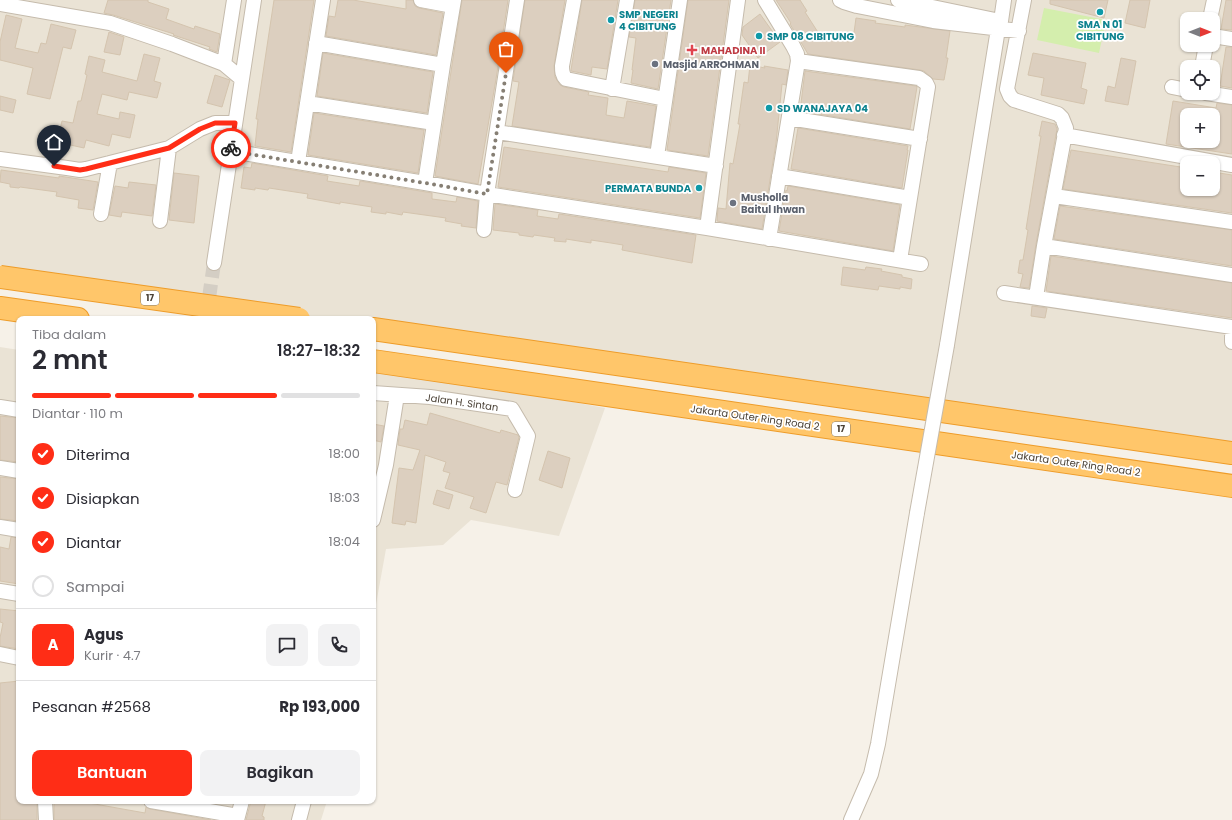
<!DOCTYPE html>
<html lang="id">
<meta charset="utf-8">
<style>
body{margin:0;font-family:Poppins,sans-serif;background:#f2f2f3;color:#2b2b33;height:100vh;display:flex;flex-direction:column;font-size:15px;white-space:nowrap}
*{box-sizing:border-box;margin:0}
p{font-size:13px;color:#7c7c81}
.icon{flex:none;width:22px;height:22px;fill:none;stroke:currentColor;stroke-width:2;stroke-linecap:round;stroke-linejoin:round}
.map{position:relative;flex:1;overflow:hidden}
.details{position:absolute;left:16px;top:316px;width:360px;height:488px;display:flex;flex-direction:column;background:#fff;border-radius:8px;box-shadow:0 1px 3px #0004}
.details>*{flex:none}
.needle{width:26px;rotate:90deg}
.controls{position:absolute;left:1180px;top:12px;display:grid;gap:8px}
.controls a{display:grid;place-items:center;width:40px;height:40px;border-radius:8px;background:#fff;box-shadow:0 1px 3px #0004;font-size:20px}
.pin{position:absolute;display:grid;place-items:center;width:34px;height:34px;color:#fff;margin:-41px -17px;border-radius:50% 50% 50% 0;rotate:-45deg;box-shadow:0 0 4px #0007}
.pin .icon{rotate:45deg}
.courier{position:absolute;display:grid;place-items:center;width:40px;height:40px;margin:-20px;border:3px solid #ff2d16;border-radius:50%;background:#fff;color:#222;box-shadow:0 1px 5px #0007}
.overview em{font-style:normal;font-weight:600}
.overview div{display:flex;flex-direction:column-reverse}
.overview{display:flex;align-items:center;justify-content:space-between;height:68px;padding:0 16px}
h1{font-size:26px;font-weight:600;line-height:30px}
.bar{display:grid;grid-template-columns:repeat(4,1fr);gap:6px 4px;align-content:center;height:48px;padding:0 16px}
.bar i{height:5px;border-radius:3px;background:#e1e1e2}
.bar .on{background:#ff2d16}
.bar p{grid-column:span 4}
.line{display:flex;align-items:center;gap:10px;padding:0 16px;border-top:1px solid #e1e1e2}
.line div{flex:1}
.round{display:grid;place-items:center;flex:none;width:42px;height:42px;border-radius:8px;background:#f2f2f3}
ol{padding:0 16px;list-style:none}
li{display:flex;align-items:center;gap:12px;height:44px}
li p{margin-inline-start:auto}
li .icon{padding:4px;border-radius:50%;background:#ff2d16;color:#fff;stroke-width:4}
li:last-child{color:#7c7c81}
li i{width:22px;height:22px;border:2px solid #e1e1e2;border-radius:50%}
.button{display:flex;gap:8px;margin-top:auto;padding:8px 16px}
.button a{flex:1;height:46px;border-radius:8px;background:#ff2d16;color:#fff;font-size:16px;font-weight:600;line-height:46px;text-align:center}
.button a+a{background:#f2f2f3;color:#2b2b33}
.map>svg:first-child{display:block}
.residential{fill:#eae3d5;fill-rule:evenodd}
.green{fill:#d4eead}
.building{fill:#dccfbf;stroke:#d4c4ae;fill-rule:evenodd}
.lines{fill:none;stroke-linecap:round;stroke-linejoin:round}
.street-tunnel{stroke:#d4cec4;stroke-width:14;stroke-dasharray:14 7;stroke-linecap:butt}
.street-casing{stroke:#c5bbac;stroke-width:16}
.highway-casing{stroke:#ee9c29;stroke-width:24}
.street{stroke:#fff;stroke-width:14}
.highway{stroke:#ffc66a;stroke-width:22}
.street-bridge-casing{stroke:#c5bbac;stroke-width:16;stroke-linecap:butt}
.highway-bridge-casing{stroke:#ee9c29;stroke-width:24;stroke-linecap:butt}
.street-bridge{stroke:#fff;stroke-width:14}
.highway-bridge{stroke:#ffc66a;stroke-width:22}
.done{stroke:#867f74;stroke-width:4;stroke-dasharray:0 7.2}
.route{stroke:#ff2d16;stroke-width:5}
.culture-dot{fill:#0f9aa8;stroke:#fff;stroke-width:1.5}
.health-dot{fill:#e0444e;stroke:#fff;stroke-width:1.5}
.worship-dot{fill:#6b7280;stroke:#fff;stroke-width:1.5}
.labels{text-anchor:middle;stroke-width:3.5;stroke-linejoin:round;paint-order:stroke}
.shield{fill:#fff;stroke:#807a72;stroke-width:1}
.shield-label{font-size:9px;font-weight:bold;fill:#4a4136}
.culture-label{font-size:10px;font-weight:bold;fill:#0d838f;stroke:#fff;text-anchor:start}
.health-label{font-size:10px;font-weight:bold;fill:#be3a42;stroke:#fff;text-anchor:start}
.worship-label{font-size:10px;font-weight:bold;fill:#5b616d;stroke:#fff;text-anchor:start}
.street-label{font-size:10px;fill:#4a4136;stroke:#fff}
</style>
<div class="map">
<svg width="1232" height="820" viewBox="0 0 1232 820">
<rect width="100%" height="100%" fill="#f6f1e8"/>
<path class="residential" d="M0 0H1232V453L373 319H308L0 276ZM1187 19H1213V45H1187ZM1187 67H1213V93H1187ZM1187 115H1213V141H1187ZM1187 163H1213V189H1187Z
M0 347 19 350V801H327L321 820H0Z
M373 363 417 373 605 408 559 536 471 520 443 545 386 549 373 621Z"/>
<path class="green" d="M1044 8 1106 20 1099 53 1037 40Z"/>
<path class="building" d="M108 0H148V2L169 9 166 19 194 29 195 26 220 34 217 52 209 49 210 47 173 35 174 34 113 15 104 13Z
M274 0H314L291 152 255 146 258 119H256Z
M338 0H353L406 9V0H413L415 6 419 8 443 13 436 55 326 36 329 16 335 17Z
M462 0H508L496 79 478 184 435 176Z
M525 0H565L554 66 555 77 560 85 564 87 589 92 588 95 608 98 606 115 624 118 627 101 656 106 650 147 512 126 519 82 513 81Z
M582 0H618L607 69 592 67 591 75 571 71V70Z
M635 0H671L658 89 631 83 633 70H632L636 38 629 37Z
M688 0H729L708 156 667 150Z
M776 0H800L807 11 805 12 821 37 849 42V40H853L856 18 876 21 875 23 905 27V25L950 31 946 58H948L944 80 933 79 924 71 920 70 808 54 790 24 791 23Z
M1050 0H1108L1104 18 1050 4Z
M1130 0H1150L1145 28 1125 23Z
M1226 0H1232V30L1221 29Z
M760 14 780 42 758 58 742 35 743 27Z
M6 15 22 19 15 48 38 53 41 43 46 44 51 24 76 30 71 49 63 47 50 99 27 94 33 68 0 60V42Z
M109 32 124 37 120 55 104 52Z
M1226 47H1232V88L1220 86Z
M323 53 433 72 427 113 317 96Z
M1033 53 1086 63 1081 88 1087 90 1084 104 1041 95 1044 78 1028 75Z
M144 54 160 58 154 81 161 83 157 98 129 92 127 100 102 94 97 114 119 119 120 112 135 115 130 138 112 134 109 146 86 140 84 148 57 142 62 121 73 123 78 101H81L87 75 85 74 89 56 105 60 102 72 137 81Z
M1121 58 1136 61 1128 105 1105 101 1108 86 1115 88Z
M750 65 765 68 764 66 788 70 786 85 782 84 776 143 762 229 717 221 718 208 726 209 730 163 733 164 740 124H738L744 82 748 83Z
M805 71 916 86 917 87 910 129 800 111Z
M215 75 230 80 222 107 207 103Z
M0 96 16 100 13 113 0 110Z
M1173 101 1216 108 1217 103 1232 105V154L1166 144ZM1187 115H1213V141H1187Z
M314 113 424 130 418 173 308 155Z
M1042 121 1055 124 1057 129 1036 244 1029 288 1020 287 1023 274 1018 273 1020 260H1023L1028 230 1026 229 1041 136H1039Z
M798 128 908 146 907 150H908L902 188 791 169Z
M504 147 668 172 669 167 706 173 700 218 498 187Z
M1071 150 1187 168V189H1213V172L1232 175V213L1063 189Z
M252 163 328 176 327 181 359 186 360 181 432 193V199L456 202 457 197 478 201 476 228 461 226 462 224 445 221 446 218 403 212 402 215 386 212V214L371 212 372 207 340 202V204L307 198 308 194 269 188 268 190 255 188V190L241 188 244 167 251 168Z
M1 170 59 178V176L98 182 93 210 78 208 79 200 56 196 57 192 20 187 19 188 10 187V184L0 182Z
M174 173 199 176 194 223 169 220Z
M129 182 156 185 152 216 122 212 121 217 109 215 115 186 128 188Z
M788 186 900 205 893 251 779 231 786 190 787 191Z
M495 204 538 210 537 216 558 219 559 214 696 235 692 263 622 250 623 245 611 243 591 240V243L566 239V242L554 241 555 238 534 235 533 237 519 235V233L493 230Z
M1060 206 1232 230V266L1054 239Z
M1051 256 1232 283V318L1046 291Z
M843 267 865 270 866 267 882 269 881 271 902 275V277L912 279 911 289 900 287V289L879 286 878 290 841 285Z
M1032 306 1047 308 1045 318 1031 316Z
M430 413 500 433 501 430 518 435 519 437 507 485 496 482 486 513 470 508 474 497 445 488 450 473 443 471 446 462 425 455 416 523 406 521 405 525 392 523 399 468 413 470 420 450 398 445 400 429H403L405 420 427 425Z
M0 416 19 418V462L0 460Z
M373 424 384 426 381 442 373 440Z
M548 451 570 458 562 488 539 480Z
M0 477 19 479V521L0 519Z
M437 490 453 495 449 509 433 504Z
M11 537 19 538V584L0 581V547L9 549Z
M0 609 19 611V649L0 646V638L3 623 0 622Z
M19 681V801H37V820H0V683Z
M54 801H78L145 813 146 807 150 809 211 820H54Z
M251 801H266L262 816 264 817V820H246Z"/>
<g class="lines">
<path class="street-tunnel" d="M206 319 214 263"/>
<g class="street-casing">
<path id="street" d="M234 0 224 64 242 79
M421 0 453 6
M574 0 562 66C562 71 562 75 566 79L665 99
M765 0 793 46 797 54 798 61 769 239
M840 0 844 2 857 6 933 21 1019 31
M898 0 1000 21
M1024 0 1007 89 1010 96 1014 100 1058 114 1062 118 1066 128 1044 246 1036 297
M0 4 110 23 172 44 224 64
M1210 19 1214 0
M1213 36 1232 39
M316 43 443 65
M798 61 919 78 926 83 928 87 900 260
M1202 67 1206 45
M1172 87 1187 90
M612 89 627 0
M1206 93 1232 97
M307 103 434 123
M789 118 920 139
M497 132 716 166
M1064 135 1232 165
M231 151 425 183 487 194 707 228 921 264
M657 156 680 0
M0 159 67 168 80 170 86 169 169 148 200 129 215 123H235
M298 162 323 0
M779 176 910 198
M425 183 443 65 454 0
M1054 196 1232 222
M101 214 110 163
M160 221 169 148
M707 228 738 0
M484 230 487 194 517 0
M1044 246 1232 275
M214 263 254 0
M1004 293 1232 327
M1232 336V342
M947 345 998 29 1001 21 1004 0
M373 393 430 397 512 409 528 436 515 490
M0 407 19 410
M0 468 19 471
M373 520 386 465 397 395
M0 527 19 530
M0 591 19 594
M0 654 19 658
M45 801 46 820
M151 801 238 816
M237 820 242 801
M299 820 304 801
M851 820 871 774 878 744 917 513"/>
</g>
<g class="highway-casing">
<path id="highway" d="M0 308 78 319
M373 329 1232 453
M373 361 1232 486"/>
</g>
<use href="#street" class="street"/>
<use href="#highway" class="highway"/>
<g class="street-bridge-casing">
<path id="street-bridge" d="M917 513 947 345"/>
</g>
<g class="highway-bridge-casing">
<path id="highway-bridge" d="M0 277 299 319"/>
</g>
<use href="#street-bridge" class="street-bridge"/>
<use href="#highway-bridge" class="highway-bridge"/>
</g>
<g class="lines">
<path class="done" d="M231 148V151L425 183 487 194 506 73"/>
<path class="route" d="M54 166 80 170 86 169 169 148 200 129 215 123H235L231 148"/>
</g>
<g class="culture-dot">
<circle cx="1100" cy="12" r="4"/>
<circle cx="611" cy="20" r="4"/>
<circle cx="759" cy="36" r="4"/>
<circle cx="769" cy="108" r="4"/>
<circle cx="699" cy="188" r="4"/>
</g>
<path class="health-dot" d="M690 44h4v4h4v4h-4v4h-4v-4h-4v-4h4z"/>
<g class="worship-dot">
<circle cx="655" cy="64" r="4"/>
<circle cx="733" cy="203" r="4"/>
</g>
<g class="labels">
<g class="shield">
<rect x="141" y="291" width="18" height="14" rx="3"/>
<rect x="832" y="422" width="18" height="14" rx="3"/>
</g>
<g class="shield-label">
<text x="150" y="301">17</text>
<text x="841" y="432">17</text>
</g>
<g class="culture-label">
<text x="619" y="18">SMP NEGERI<tspan x="619" dy="12">4 CIBITUNG</tspan></text>
<text x="1100" y="28" text-anchor="middle">SMA N 01<tspan x="1100" dy="12">CIBITUNG</tspan></text>
<text x="767" y="40">SMP 08 CIBITUNG</text>
<text x="777" y="112">SD WANAJAYA 04</text>
<text x="691" y="192" text-anchor="end">PERMATA BUNDA</text>
</g>
<g class="health-label">
<text x="701" y="54">MAHADINA II</text>
</g>
<g class="worship-label">
<text x="663" y="68">Masjid ARROHMAN</text>
<text x="741" y="201">Musholla<tspan x="741" dy="12">Baitul Ihwan</tspan></text>
</g>
<g class="street-label">
<text transform="translate(462 402) rotate(8)" y="4">Jalan H. Sintan</text>
<text transform="translate(755 417) rotate(8)" y="4">Jakarta Outer Ring Road 2</text>
<text transform="translate(1076 463) rotate(8)" y="4">Jakarta Outer Ring Road 2</text>
</g>
</g>
</svg>
<div class="controls">
<a><svg class="needle" viewBox="-14 -14 28 28"><path d="M0-13l5 13h-10z" fill="#e53935"/><path d="M0 13l5-13h-10z" fill="#7c7c81"/></svg></a>
<a><svg class="icon" aria-label="locate" viewBox="0 0 24 24"><circle cx="12" cy="12" r="6"/><path d="M12 2v4M12 18v4M2 12h4M18 12h4"/></svg></a>
<a>+</a>
<a>−</a>
</div>
<div class="pin" style="left:506px;top:73px;background:#ea580c"><svg class="icon" aria-label="bag" viewBox="0 0 24 24"><path d="M5 8h14l-1 12H6zM9 8a3 3 0 0 1 6 0"/></svg></div>
<div class="pin" style="left:54px;top:166px;background:#1f2937"><svg class="icon" aria-label="home" viewBox="0 0 24 24"><path d="M3 11l9-7 9 7M6 9v11h12V9"/></svg></div>
<div class="courier" style="left:231px;top:148px"><svg class="icon" aria-label="bike" viewBox="0 0 24 24"><circle cx="6" cy="16" r="4"/><circle cx="18" cy="16" r="4"/><path d="M6 16l4-8h5l3 8M10 8l3 8H6M13 5h3"/></svg></div>
<section class="details">
<div class="overview"><div><h1>2 mnt</h1><p>Tiba dalam</p></div><em>18:27–18:32</em></div>
<div class="bar"><i class="on"></i><i class="on"></i><i class="on"></i><i></i><p>Diantar · 110 m</p></div>
<ol>
<li><svg class="icon" aria-label="check" viewBox="0 0 24 24"><path d="M5 12l5 5 9-10"/></svg>Diterima<p>18:00</p></li>
<li><svg class="icon" aria-label="check" viewBox="0 0 24 24"><path d="M5 12l5 5 9-10"/></svg>Disiapkan<p>18:03</p></li>
<li><svg class="icon" aria-label="check" viewBox="0 0 24 24"><path d="M5 12l5 5 9-10"/></svg>Diantar<p>18:04</p></li>
<li><i></i>Sampai</li>
</ol>
<div class="line" style="height:72px"><b class="round" style="background:#ff2d16;color:#fff">A</b><div><b>Agus</b><p>Kurir · 4.7</p></div><a class="round"><svg class="icon" aria-label="chat" viewBox="0 0 24 24"><path d="M4 5h16v11H9l-5 4z"/></svg></a><a class="round"><svg class="icon" aria-label="phone" viewBox="0 0 24 24"><path d="M5 4h4l2 5-3 2q2 4 5 5l2-3 5 2v4C11 20 4 13 5 4z"/></svg></a></div>
<div class="line" style="height:52px"><div>Pesanan #2568</div><b>Rp 193,000</b></div>
<div class="button"><a>Bantuan</a><a>Bagikan</a></div>
</section>
</div>
